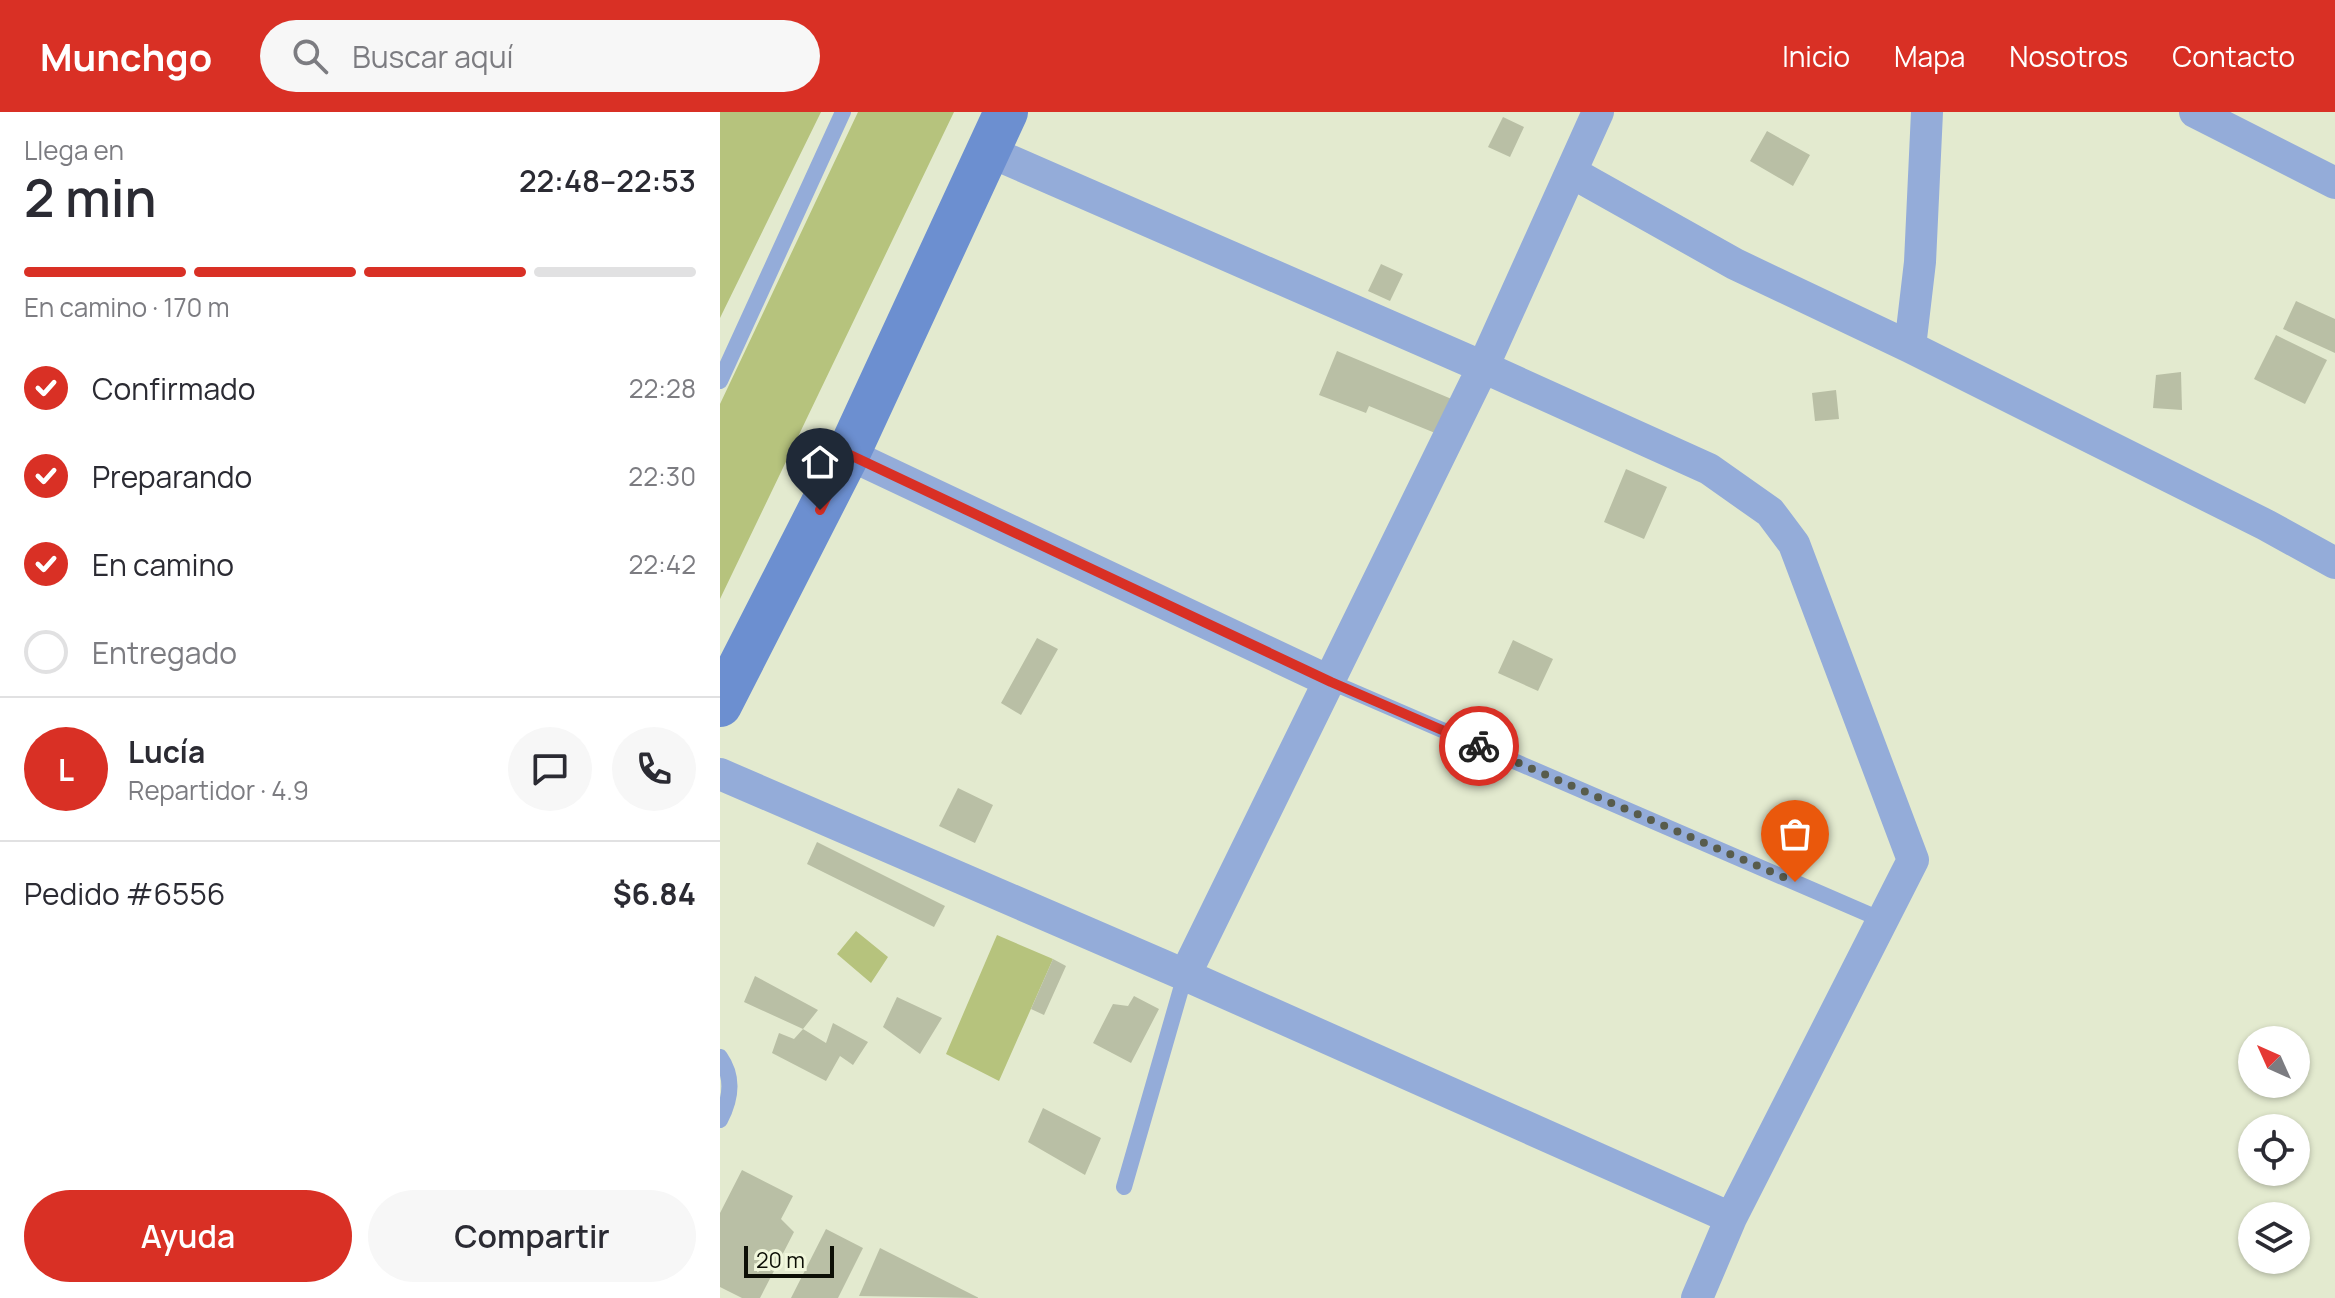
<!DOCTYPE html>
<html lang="es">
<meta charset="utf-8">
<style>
body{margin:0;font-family:Manrope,sans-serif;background:#f7f7f7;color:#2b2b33;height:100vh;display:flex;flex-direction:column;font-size:30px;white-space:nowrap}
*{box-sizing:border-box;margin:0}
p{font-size:26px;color:#7c7c81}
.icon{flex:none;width:44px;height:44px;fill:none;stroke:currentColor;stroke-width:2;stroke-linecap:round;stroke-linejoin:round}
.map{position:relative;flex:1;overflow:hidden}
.sheet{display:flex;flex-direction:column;background:#fff;width:720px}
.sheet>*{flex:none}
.needle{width:52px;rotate:315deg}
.fabs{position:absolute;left:1518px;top:914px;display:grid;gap:16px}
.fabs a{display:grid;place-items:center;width:72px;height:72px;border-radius:50%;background:#fff;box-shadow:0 2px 6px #0004;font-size:40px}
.scale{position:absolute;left:24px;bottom:20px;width:90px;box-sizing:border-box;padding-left:8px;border:4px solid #0d0f06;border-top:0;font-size:22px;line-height:28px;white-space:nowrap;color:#0d0f06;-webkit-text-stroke:6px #f1f7dc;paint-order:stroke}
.pin{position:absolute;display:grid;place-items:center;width:68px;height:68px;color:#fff;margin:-82px -34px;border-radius:50% 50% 50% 0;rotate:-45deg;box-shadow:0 0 8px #0007}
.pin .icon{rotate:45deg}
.courier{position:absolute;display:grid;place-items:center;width:80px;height:80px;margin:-40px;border:6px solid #d93025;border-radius:50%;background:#fff;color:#222;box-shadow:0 2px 10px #0007}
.head em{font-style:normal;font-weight:600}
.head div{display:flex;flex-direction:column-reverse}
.head{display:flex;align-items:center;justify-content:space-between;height:136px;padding:0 24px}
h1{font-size:52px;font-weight:600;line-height:60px}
.bar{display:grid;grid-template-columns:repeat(4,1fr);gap:12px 8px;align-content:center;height:96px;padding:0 24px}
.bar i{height:10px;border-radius:6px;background:#e1e1e2}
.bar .selected{background:#d93025}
.bar p{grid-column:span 4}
.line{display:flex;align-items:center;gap:20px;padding:0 24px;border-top:2px solid #e1e1e2}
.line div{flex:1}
.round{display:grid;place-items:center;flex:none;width:84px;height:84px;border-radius:42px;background:#f7f7f7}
ol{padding:0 24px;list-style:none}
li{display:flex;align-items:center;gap:24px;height:88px}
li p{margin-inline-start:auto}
li .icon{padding:8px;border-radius:50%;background:#d93025;color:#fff;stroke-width:4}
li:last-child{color:#7c7c81}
li i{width:44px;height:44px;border:4px solid #e1e1e2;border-radius:50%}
.cta{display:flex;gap:16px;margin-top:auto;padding:16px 24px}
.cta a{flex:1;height:92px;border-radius:48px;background:#d93025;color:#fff;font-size:32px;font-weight:600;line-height:92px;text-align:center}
.cta a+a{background:#f7f7f7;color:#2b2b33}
header{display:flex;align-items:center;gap:48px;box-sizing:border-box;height:112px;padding:0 40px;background:#d93025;color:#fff}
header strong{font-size:38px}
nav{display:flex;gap:44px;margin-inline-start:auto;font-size:28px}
.search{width:560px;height:72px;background:#f7f7f7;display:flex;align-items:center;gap:20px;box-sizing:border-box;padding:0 28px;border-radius:44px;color:#7c7c81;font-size:30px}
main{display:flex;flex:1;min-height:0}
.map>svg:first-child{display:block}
.green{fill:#b6c37d}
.building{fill:#b9bfa5}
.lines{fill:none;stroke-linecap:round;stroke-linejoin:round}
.lane{stroke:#94acd9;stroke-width:16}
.street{stroke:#94acd9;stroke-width:32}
.secondary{stroke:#6c8fd0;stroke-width:44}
.done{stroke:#585c4c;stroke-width:8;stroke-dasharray:0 14.4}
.route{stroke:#d93025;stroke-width:10}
</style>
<header>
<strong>Munchgo</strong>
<div class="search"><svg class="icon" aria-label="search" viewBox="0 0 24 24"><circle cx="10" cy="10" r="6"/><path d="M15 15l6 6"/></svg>Buscar aquí</div>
<nav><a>Inicio</a><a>Mapa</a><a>Nosotros</a><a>Contacto</a></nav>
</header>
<main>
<section class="sheet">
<div class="head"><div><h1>2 min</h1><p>Llega en</p></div><em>22:48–22:53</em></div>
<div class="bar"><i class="selected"></i><i class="selected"></i><i class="selected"></i><i></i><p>En camino · 170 m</p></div>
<ol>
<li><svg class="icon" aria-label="check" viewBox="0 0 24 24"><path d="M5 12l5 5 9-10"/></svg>Confirmado<p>22:28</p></li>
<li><svg class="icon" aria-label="check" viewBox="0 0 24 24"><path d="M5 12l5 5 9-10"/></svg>Preparando<p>22:30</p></li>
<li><svg class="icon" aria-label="check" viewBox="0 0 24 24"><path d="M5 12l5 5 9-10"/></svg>En camino<p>22:42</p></li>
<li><i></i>Entregado</li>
</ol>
<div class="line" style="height:144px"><b class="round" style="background:#d93025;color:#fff">L</b><div><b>Lucía</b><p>Repartidor · 4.9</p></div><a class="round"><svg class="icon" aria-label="chat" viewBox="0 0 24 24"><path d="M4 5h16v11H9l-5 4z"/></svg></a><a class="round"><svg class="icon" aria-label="phone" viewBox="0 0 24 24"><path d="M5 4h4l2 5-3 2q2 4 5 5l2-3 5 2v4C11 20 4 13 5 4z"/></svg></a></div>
<div class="line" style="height:104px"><div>Pedido #6556</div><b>$6.84</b></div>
<div class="cta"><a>Ayuda</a><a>Compartir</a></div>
</section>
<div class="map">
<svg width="1615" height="1186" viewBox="0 0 1615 1186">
<rect width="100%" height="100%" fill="#e3eacf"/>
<path class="green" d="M0 0H101L0 206Z
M138 0H234L0 487V292Z
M136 819 168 845 151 871 117 842Z
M277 823 333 847 279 969 226 942Z"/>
<path class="building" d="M783 5 804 15 790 45 768 35Z
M1047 19 1090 43 1073 74 1030 49Z
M661 152 683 162 670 189 648 179Z
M1576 189 1615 207V241L1563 217Z
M1556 223 1607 248 1585 292 1534 267Z
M617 239 734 288 720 323 649 294 646 301 599 283Z
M1461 260 1462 298 1433 296 1436 263Z
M1116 278 1119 307 1095 309 1092 281Z
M906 357 947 375 924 427 884 410Z
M317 526 338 537 301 603 281 591Z
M793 528 833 547 818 579 778 561Z
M238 676 273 693 255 731 219 714Z
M97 730 225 794 214 815 87 752Z
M333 847 346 854 324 903 311 897Z
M35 864 98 898 83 917 24 890Z
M414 884 439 897 411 951 373 931 393 892 408 894Z
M177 885 222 906 200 942 163 915Z
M113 911 148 930 133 953 120 944 106 969 52 941 59 921 74 927 83 917 106 931Z
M323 996 381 1026 365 1063 308 1030Z
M22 1058 73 1084 61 1107 74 1120 40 1186H22L0 1175V1101Z
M106 1117 143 1136 118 1186H71Z
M160 1136 259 1186 139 1184Z"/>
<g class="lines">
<path class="lane" d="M0 269 123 0
M611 570 1162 808
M0 945C14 965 11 987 0 1008
M404 1075 465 863"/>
<path class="street" d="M1475 0 1615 71
M268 39 763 255 989 357 1050 400 1074 432 1193 748 1011 1106 977 1186
M851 60 1015 152 1190 235 1546 413 1615 451
M1190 235 1200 150 1207 0
M128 342 611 570
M0 662 465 863 1011 1106
M465 863 763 255 878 0"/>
<path class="secondary" d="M0 593 128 342 286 0"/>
</g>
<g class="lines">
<path class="done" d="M759 634 1075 770"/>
<path class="route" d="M100 398 128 342 611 570 759 634"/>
</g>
</svg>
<div class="fabs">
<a><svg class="needle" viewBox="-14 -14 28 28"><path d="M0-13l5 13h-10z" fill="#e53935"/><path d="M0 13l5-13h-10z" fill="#7c7c81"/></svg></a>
<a><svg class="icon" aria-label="locate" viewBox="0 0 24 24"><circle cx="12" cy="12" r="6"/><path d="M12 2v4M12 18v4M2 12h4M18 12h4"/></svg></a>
<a><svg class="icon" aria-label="layers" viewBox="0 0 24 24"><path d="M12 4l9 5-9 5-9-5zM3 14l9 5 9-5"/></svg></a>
</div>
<div class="scale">20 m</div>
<div class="pin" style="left:1075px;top:770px;background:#ea580c"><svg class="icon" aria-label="bag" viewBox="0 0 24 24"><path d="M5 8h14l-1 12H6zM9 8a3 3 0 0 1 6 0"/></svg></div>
<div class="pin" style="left:100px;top:398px;background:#1f2937"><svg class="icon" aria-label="home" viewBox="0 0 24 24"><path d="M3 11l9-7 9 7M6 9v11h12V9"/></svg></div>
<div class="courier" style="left:759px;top:634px"><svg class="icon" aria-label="bike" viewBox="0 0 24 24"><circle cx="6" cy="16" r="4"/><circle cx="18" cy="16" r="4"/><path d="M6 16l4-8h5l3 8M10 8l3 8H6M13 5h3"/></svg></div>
</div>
</main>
